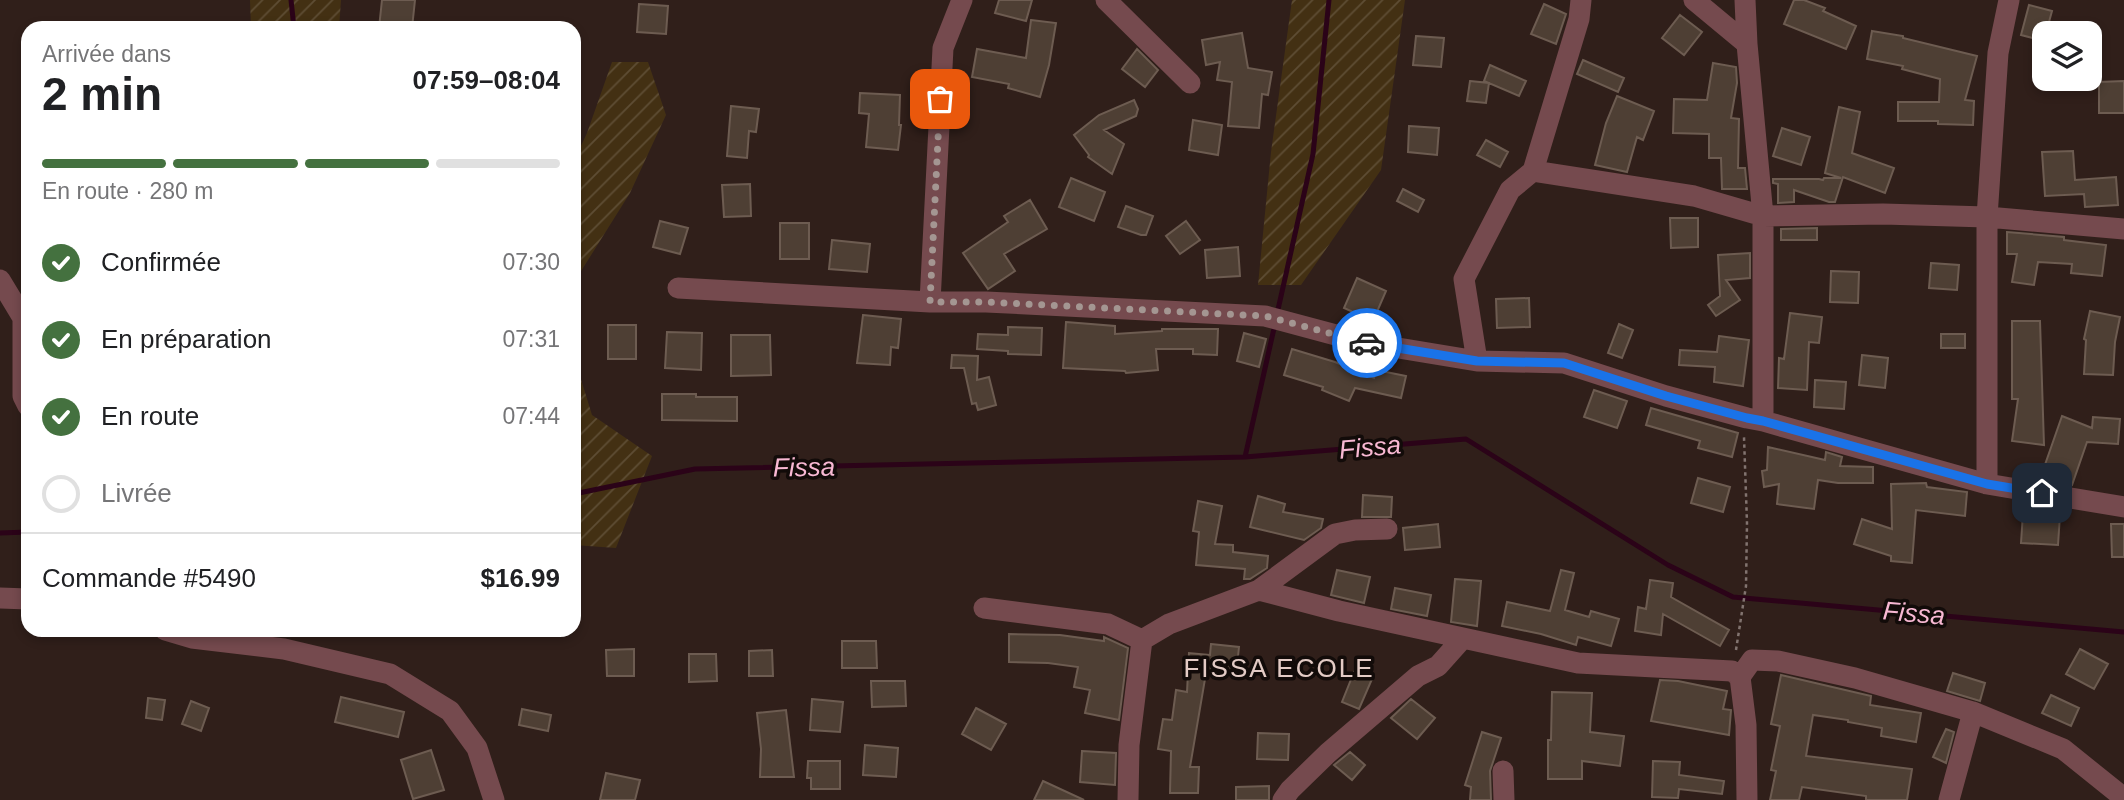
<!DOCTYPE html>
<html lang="fr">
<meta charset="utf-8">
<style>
body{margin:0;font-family:Arial,sans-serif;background:#f6f6f6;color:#202124;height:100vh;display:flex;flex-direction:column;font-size:26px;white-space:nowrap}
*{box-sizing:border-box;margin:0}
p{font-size:23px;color:#757577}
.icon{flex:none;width:38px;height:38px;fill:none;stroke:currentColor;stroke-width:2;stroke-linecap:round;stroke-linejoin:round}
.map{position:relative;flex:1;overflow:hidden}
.details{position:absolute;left:21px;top:21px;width:560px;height:616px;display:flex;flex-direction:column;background:#fff;border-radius:21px;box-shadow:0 4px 10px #0003}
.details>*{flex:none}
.controls{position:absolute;left:2032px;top:21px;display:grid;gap:14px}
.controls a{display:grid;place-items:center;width:70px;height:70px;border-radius:14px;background:#fff;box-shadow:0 4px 10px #0003;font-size:35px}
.pin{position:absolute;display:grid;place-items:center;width:60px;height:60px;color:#fff;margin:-30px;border-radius:14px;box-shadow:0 4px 10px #0006}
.courier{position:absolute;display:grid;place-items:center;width:70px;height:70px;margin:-35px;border:5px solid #1a73e8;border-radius:50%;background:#fff;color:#222;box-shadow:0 2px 9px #0007}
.overview em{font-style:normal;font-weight:600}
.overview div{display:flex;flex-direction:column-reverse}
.overview{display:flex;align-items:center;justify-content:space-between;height:119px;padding:0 21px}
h1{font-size:46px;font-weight:600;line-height:52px}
.bar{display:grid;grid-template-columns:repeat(4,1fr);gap:10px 7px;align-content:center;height:84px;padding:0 21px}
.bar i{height:9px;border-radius:5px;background:#e0e0e0}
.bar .selected{background:#44713f}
.bar p{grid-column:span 4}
.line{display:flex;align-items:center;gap:18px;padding:0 21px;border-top:2px solid #e0e0e0}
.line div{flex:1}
ol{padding:0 21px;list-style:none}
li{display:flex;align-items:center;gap:21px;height:77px}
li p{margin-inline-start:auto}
li .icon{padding:7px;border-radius:50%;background:#44713f;color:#fff;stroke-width:4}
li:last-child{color:#757577}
li i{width:38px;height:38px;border:4px solid #e0e0e0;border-radius:50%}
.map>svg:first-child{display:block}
.garden{fill:url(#garden-furrows)}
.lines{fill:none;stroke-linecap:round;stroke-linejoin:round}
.stream{stroke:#2b0318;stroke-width:5}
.building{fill:#4e3f34;stroke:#6d5c51;stroke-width:2}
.path{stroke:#827470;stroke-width:2.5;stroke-dasharray:3.5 3.5;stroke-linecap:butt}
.minor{stroke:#754a4e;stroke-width:21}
.done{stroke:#a49692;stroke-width:7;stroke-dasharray:0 12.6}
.route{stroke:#1a73e8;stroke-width:9}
.labels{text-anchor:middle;stroke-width:7;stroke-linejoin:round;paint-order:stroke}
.water-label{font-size:26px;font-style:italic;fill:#f8b8d3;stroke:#120b09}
.neighbourhood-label{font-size:26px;letter-spacing:2px;fill:#e3cbc5;stroke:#120b09}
</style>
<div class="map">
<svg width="2124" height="800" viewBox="0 0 2124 800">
<defs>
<pattern id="garden-furrows" width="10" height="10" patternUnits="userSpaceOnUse" patternTransform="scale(1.75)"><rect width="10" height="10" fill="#433013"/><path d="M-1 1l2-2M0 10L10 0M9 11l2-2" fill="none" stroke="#5e4d34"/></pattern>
</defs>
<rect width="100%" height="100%" fill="#301f1a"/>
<path class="garden" d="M250 0H341L339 28H251Z
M1292 0H1405L1381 170 1301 285H1258L1271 152Z
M612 62H648L666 115 630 193 578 276 576 363 592 415 652 456 616 548 574 545V161L587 133Z"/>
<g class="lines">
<path class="stream" d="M291 0 294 28
M1277 314 1313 154 1329 0
M1245 457 1275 324
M574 494 695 469 1245 457 1466 439 1668 565 1733 597 2124 632
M0 533 28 532"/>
</g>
<path class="building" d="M382 0H415L412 28H379Z
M999 0H1032L1026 21 995 13Z
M1794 0H1804L1825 8 1823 11 1856 26 1846 49 1784 24Z
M639 4 668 6 666 34 637 32Z
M1544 4 1566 14 1556 44 1531 34Z
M2029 5 2052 11 2046 33H2044V41L2021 35Z
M1680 15 1702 32 1684 55 1662 38Z
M1031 20 1056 23 1049 65 1040 97 1008 88 1009 84 972 77 977 49 1026 58Z
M1872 31 1903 36V38L1977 56 1965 100 1974 101 1973 125 1938 124V121H1898V102H1939L1940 79 1902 69 1903 66 1867 59Z
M1242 33 1248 68 1272 72 1268 95 1262 94 1259 128 1228 126 1232 82 1217 80 1220 62 1206 65 1202 40Z
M1416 36 1444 38 1441 67 1413 65Z
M1137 49 1158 70 1145 87 1122 69Z
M1583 60 1624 78 1618 92 1577 74Z
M1713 63 1736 67 1737 83 1731 118 1739 119 1738 168H1745L1747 189H1722L1721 158H1709V134L1673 133 1674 99 1707 100Z
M1490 65 1526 81 1519 96 1484 81Z
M1470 81 1489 83 1486 103 1467 101Z
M2124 81V113H2099V82Z
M860 93 900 95 899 125H901L898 150 866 147 869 114 859 113Z
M1617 96 1654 111 1643 140 1637 137 1627 172 1595 165 1606 123Z
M1134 100 1138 109 1136 116 1104 130 1124 144 1112 174 1088 157 1089 155 1074 135 1099 115Z
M731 106 759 109 756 132 749 131 747 158 727 156Z
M1839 107 1860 112 1852 153 1894 168 1885 193 1843 177 1835 202H1829L1794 190V202L1778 203V184L1773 183V179H1819L1823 180 1824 178H1841L1825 173Z
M1193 120 1222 125 1218 155 1189 150Z
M1409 126 1439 128 1437 155 1408 152Z
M1782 128 1810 137 1801 165 1773 156Z
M1486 140 1508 152 1500 167 1477 155Z
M2073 151 2075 180 2116 177 2118 205 2085 207 2084 194 2045 196 2042 152Z
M1071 178 1105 192 1094 221 1059 207Z
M750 184 751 216 724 217 722 185Z
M1403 189 1424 200 1418 212 1397 201Z
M1030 200 1047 229 1004 254 1015 271 988 289 963 253 1008 222 1004 216Z
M1126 206 1153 216 1146 235H1141L1118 227Z
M1670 218H1698V247L1671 248Z
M660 221 688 228 680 254 653 247Z
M1186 221 1200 240 1180 254 1166 236Z
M780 223H809V259H780Z
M1817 228V240H1781V229Z
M2007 232 2064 237V240L2106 245 2102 276 2071 273 2072 264 2038 262 2034 285 2012 282 2017 254H2007Z
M832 240 870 244 867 272 829 269Z
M1238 247 1240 276 1207 278 1205 250Z
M1750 253V278L1726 280 1740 300 1716 316 1708 305 1720 296 1718 255Z
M1931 263 1959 265 1957 290 1929 288Z
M1831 271 1859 272 1858 303 1830 302Z
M1357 278 1386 291 1373 321 1344 308Z
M1529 298 1530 327 1497 328 1496 299Z
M2090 311 2120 317 2115 342 2113 375 2084 374 2086 340 2084 339Z
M1790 313 1822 317 1819 343 1809 342 1807 390 1778 388 1779 358 1784 359Z
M863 315 901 319 898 348 891 347 890 365 857 363Z
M2012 321H2040L2044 445 2012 441 2018 399H2012Z
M1066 322 1115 326V334L1162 331V329H1218L1217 355 1193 354V349H1156L1158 370 1126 373 1125 371 1063 368Z
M1619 324 1633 330 1622 358 1608 353Z
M608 325H636V359H608Z
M1008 327 1042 328 1041 355 1008 354V351L977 349 978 334 1008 335Z
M667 332 702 333 701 370 665 368Z
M1244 333 1266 339 1259 367 1237 361Z
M1941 334H1965V348H1941Z
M731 335H770L771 375 731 376Z
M1719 336 1749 340 1743 386 1714 382 1715 367 1679 365 1680 350 1717 352Z
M1292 349 1335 362 1374 378 1376 370 1406 376 1401 398 1355 388 1349 401 1322 390 1323 387 1284 375Z
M952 355 978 356 977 380 989 377 996 405 978 410 976 403 972 404 964 368H951Z
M1862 355 1888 358 1885 388 1859 385Z
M1815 380 1846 382 1844 409 1814 407Z
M1594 390 1627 401 1617 428 1584 417Z
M662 394H696V397H737V421L662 420Z
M1651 408 1738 433 1732 457 1698 448 1700 441 1646 425Z
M2062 416 2092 428 2093 417 2120 419 2118 444 2087 442 2072 485 2040 479Z
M1768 447 1825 460 1826 452 1842 457 1840 466 1873 467V483H1838L1818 480 1814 509 1777 504 1779 484 1764 487 1762 471 1767 470Z
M1698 478 1730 487 1723 512 1691 503Z
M1926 483 1927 487 1967 492 1965 516 1916 510 1912 563 1891 561V556L1854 544 1862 519 1892 529 1891 484Z
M1363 495 1392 497 1391 517H1362Z
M1258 496 1285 504 1283 512 1323 519 1321 528 1304 540 1250 527Z
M1198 501 1222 506 1215 544 1233 545V552L1268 556 1267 568 1250 579H1244L1245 569 1196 565 1199 532 1193 531Z
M2023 513 2060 515 2058 545 2021 543Z
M1438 524 1440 547 1405 550 1403 528Z
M2111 524H2124V557H2112Z
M1337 570 1370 577 1364 603 1331 595Z
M1561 570 1574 573 1565 610 1589 617 1591 611 1619 619 1611 646 1578 637 1576 645 1541 634 1502 626 1507 602 1550 611Z
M1455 579 1481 581 1477 626 1451 622Z
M1650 580 1673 583 1671 597 1729 630 1720 646 1663 614 1661 635 1635 631 1638 607 1646 609Z
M1395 588 1431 595 1427 616 1391 609Z
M1009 634 1060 635 1104 641V637L1128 648 1119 720 1085 713 1090 690 1074 687 1078 667 1048 663 1009 662Z
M842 641H876L877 668H842Z
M1211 644 1239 647 1236 676 1206 673 1190 767H1199L1198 793H1170L1171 751 1158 749 1163 719 1172 720 1176 690 1187 692 1189 653 1210 655Z
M634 649V676H607L606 650Z
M2080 649 2108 664 2094 689 2066 674Z
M772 650 773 676H749V651Z
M689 654H716L717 681 689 682Z
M1354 672 1372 679 1359 709 1342 702Z
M1953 673 1985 683 1980 701 1947 691Z
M1781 675 1871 696 1870 705 1921 713 1916 742 1881 736 1882 728 1848 722V720L1813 715 1806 756 1912 769 1907 800H1866V796L1802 787 1799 800H1770L1776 771 1771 770 1780 726 1771 724Z
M1660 680 1678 681 1727 691 1723 709 1731 710 1729 735 1651 721Z
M871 681H905L906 706 872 707Z
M1552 692 1592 693 1590 732 1624 736 1620 766 1582 761V779H1548V740H1551Z
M2051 695 2079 708 2071 726 2042 713Z
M341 697 404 712 398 737 335 722Z
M148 698 165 700 162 720 146 718Z
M812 699 843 702 840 732 810 730Z
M1411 699 1435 718 1417 739 1391 718Z
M191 701 209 708 201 731 182 724Z
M976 708 1006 724 991 750 962 734Z
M522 709 551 715 548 731 519 725Z
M786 710 794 777H760L761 749 757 713Z
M1946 729 1954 732 1946 763 1933 757Z
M1482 732 1501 738 1490 771 1491 800H1470L1471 787 1465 785Z
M1258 733 1289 734 1288 760 1257 759Z
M865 745 898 748 896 777 863 775Z
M431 750 444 790 413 799 401 760Z
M1082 751 1116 753 1115 785 1080 782Z
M1350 752 1365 765 1352 780 1334 765Z
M808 761H840V789H811V778H807Z
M1653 761 1680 762 1679 775 1724 781 1722 794 1679 789 1678 798 1652 797Z
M606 773 640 780 635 800H600Z
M1043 781 1084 800H1034Z
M1269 786V800H1236V787Z"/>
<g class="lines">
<path class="path" d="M1736 650 1746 586 1747 523 1744 437"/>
<path class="minor" d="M1106 0 1190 83
M1694 0 1747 44
M1745 0 1747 44 1763 216V421
M1533 171 1579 19 1581 0
M0 280 23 318V396L28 406
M678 288 930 302H986L1265 316 1362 342 1477 361 1564 363 1666 396 1747 418 1763 421 1987 484 2124 507
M930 302 943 48 962 0
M1477 361 1464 279 1510 190 1533 171 1694 196 1763 216 1883 214 1987 217 2124 229
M1987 484V217L1998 53 2009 0
M1259 590 1339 611 1578 663 1732 671 1740 677
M0 598 28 599
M984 608 1108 624 1142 640
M165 630 192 638 284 649 390 674 450 711 477 748 494 800
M1503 771 1504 800
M1128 800 1129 745 1142 640 1169 624 1259 590 1335 534 1355 530 1387 529
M1283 800 1290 790 1328 753 1418 676 1438 666 1463 638
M1747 800 1746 725 1740 677 1752 660 1778 661 1855 678 1973 712 2063 749 2124 798
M1949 800 1973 712"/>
</g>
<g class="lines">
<path class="done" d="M940 99 930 302H986L1265 316 1367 343"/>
<path class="route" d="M1367 343 1477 361 1564 363 1666 396 1747 418 1763 421 1987 484 2042 493"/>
</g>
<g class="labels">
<g class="water-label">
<text transform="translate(1370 447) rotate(-5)" y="9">Fissa</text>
<text transform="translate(804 467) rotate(-1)" y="9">Fissa</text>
<text transform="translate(1914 613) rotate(5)" y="9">Fissa</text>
</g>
<g class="neighbourhood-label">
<text x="1279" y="677">FISSA ECOLE</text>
</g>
</g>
</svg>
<div class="controls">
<a><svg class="icon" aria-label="layers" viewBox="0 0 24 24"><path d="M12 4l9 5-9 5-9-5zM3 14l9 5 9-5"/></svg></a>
</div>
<div class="pin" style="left:940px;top:99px;background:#ea580c"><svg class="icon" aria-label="bag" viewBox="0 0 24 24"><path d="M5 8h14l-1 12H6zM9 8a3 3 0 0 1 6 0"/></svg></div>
<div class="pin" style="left:2042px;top:493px;background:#1f2937"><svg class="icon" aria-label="home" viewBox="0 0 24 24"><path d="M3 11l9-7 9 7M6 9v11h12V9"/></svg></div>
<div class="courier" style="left:1367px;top:343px"><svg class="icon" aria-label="car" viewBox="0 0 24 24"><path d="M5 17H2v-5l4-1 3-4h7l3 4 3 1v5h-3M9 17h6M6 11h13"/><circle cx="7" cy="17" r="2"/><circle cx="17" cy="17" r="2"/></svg></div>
<section class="details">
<div class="overview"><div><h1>2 min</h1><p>Arrivée dans</p></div><em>07:59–08:04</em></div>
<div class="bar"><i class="selected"></i><i class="selected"></i><i class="selected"></i><i></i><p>En route · 280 m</p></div>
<ol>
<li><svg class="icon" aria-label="check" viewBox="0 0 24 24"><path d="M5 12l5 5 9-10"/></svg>Confirmée<p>07:30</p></li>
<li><svg class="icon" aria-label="check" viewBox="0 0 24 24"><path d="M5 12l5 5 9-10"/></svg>En préparation<p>07:31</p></li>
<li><svg class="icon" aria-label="check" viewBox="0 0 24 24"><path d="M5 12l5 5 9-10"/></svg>En route<p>07:44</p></li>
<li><i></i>Livrée</li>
</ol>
<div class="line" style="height:91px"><div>Commande #5490</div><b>$16.99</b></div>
</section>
</div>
